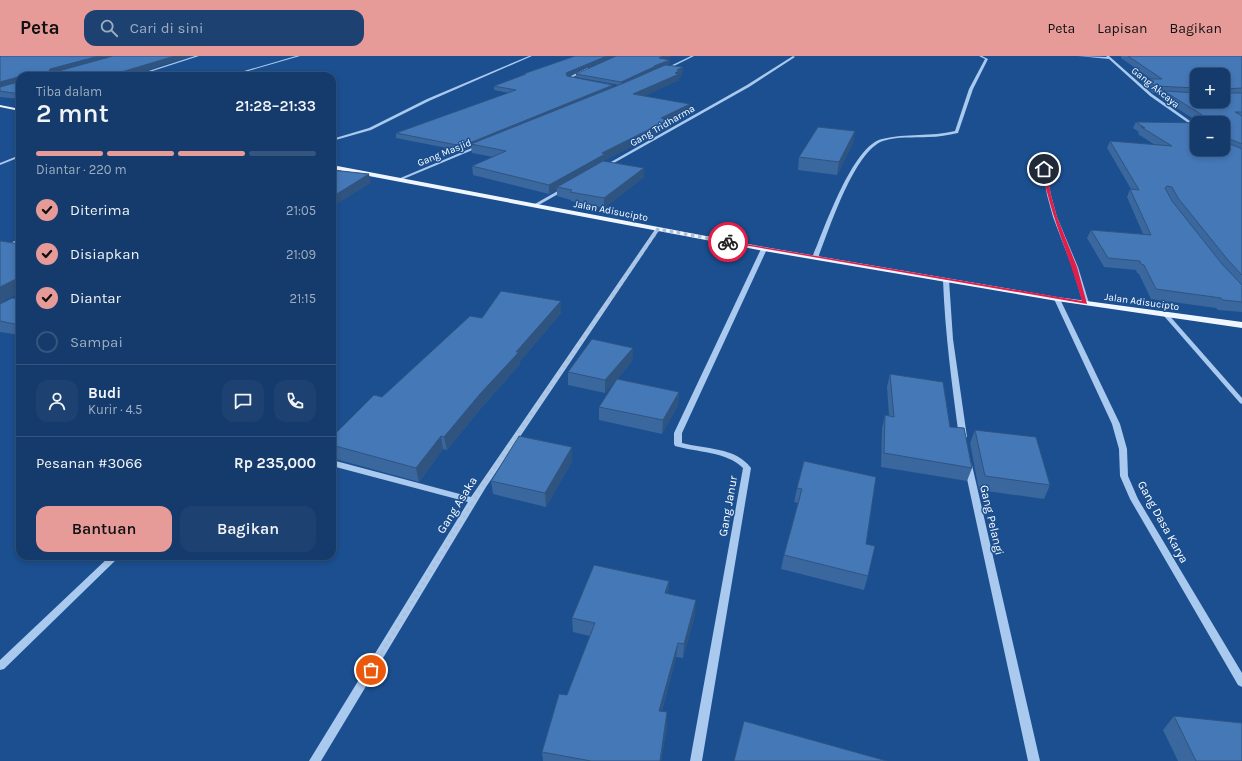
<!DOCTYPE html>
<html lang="id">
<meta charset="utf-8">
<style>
body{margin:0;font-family:Karla,sans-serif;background:#1d4271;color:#f1f3f6;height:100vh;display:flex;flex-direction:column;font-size:15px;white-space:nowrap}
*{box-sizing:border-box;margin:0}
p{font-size:13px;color:#9dadc1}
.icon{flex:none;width:22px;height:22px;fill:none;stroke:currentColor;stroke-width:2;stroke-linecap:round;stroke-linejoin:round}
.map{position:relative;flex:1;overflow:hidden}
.panel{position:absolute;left:16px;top:16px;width:320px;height:488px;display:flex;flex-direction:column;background:#143b6b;border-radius:12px;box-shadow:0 2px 6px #0003,0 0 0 1px #33557e}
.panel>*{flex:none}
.fabs{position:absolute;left:1190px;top:12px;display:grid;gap:8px}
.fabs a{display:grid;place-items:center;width:40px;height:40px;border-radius:8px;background:#143b6b;box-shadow:0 2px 6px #0003,0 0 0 1px #33557e;font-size:20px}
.pin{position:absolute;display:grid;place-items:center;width:34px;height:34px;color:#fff;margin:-17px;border:2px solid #fff;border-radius:50%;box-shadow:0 1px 4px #0007}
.courier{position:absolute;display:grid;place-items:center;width:40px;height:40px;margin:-20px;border:3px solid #e11d48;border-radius:50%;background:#fff;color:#222;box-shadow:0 1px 5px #0007}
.head em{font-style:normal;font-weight:600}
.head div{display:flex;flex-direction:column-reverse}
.head{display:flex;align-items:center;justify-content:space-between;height:68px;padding:0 20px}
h1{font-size:26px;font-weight:600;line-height:30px}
.bar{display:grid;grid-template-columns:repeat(4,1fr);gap:6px 4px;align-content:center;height:48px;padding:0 20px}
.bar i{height:5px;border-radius:3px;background:#33557e}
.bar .active{background:#e69b98}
.bar p{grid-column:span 4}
.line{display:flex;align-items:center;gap:10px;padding:0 20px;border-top:1px solid #33557e}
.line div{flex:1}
.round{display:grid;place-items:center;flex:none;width:42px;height:42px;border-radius:12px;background:#1d4271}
ol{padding:0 20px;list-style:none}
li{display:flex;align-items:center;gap:12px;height:44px}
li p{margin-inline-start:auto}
li .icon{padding:4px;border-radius:50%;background:#e69b98;color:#111;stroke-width:4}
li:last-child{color:#9dadc1}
li i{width:22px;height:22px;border:2px solid #33557e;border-radius:50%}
.button{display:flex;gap:8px;margin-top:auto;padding:8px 20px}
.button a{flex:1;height:46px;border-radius:12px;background:#e69b98;color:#111;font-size:16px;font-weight:600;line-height:46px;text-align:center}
.button a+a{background:#1d4271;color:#f1f3f6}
header{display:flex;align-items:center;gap:24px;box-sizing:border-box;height:56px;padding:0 20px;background:#e69b98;color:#111}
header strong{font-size:19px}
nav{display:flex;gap:22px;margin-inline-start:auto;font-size:14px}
.search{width:280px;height:36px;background:#1d4271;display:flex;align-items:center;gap:10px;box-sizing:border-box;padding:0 14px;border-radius:12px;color:#9dadc1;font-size:15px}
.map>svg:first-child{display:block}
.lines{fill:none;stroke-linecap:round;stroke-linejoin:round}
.minor{fill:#a9c9ee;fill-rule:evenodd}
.major{fill:#f0f6ff;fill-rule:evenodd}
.wall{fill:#3a679d;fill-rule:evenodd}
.shaded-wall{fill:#305480}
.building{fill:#4478b7;stroke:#305480}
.route{fill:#e11d48}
.done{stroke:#afc1d8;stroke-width:4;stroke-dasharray:0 7.2}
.labels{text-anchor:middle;stroke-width:3;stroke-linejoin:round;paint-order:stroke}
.far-street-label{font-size:10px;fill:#fff;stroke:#1b4f8f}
.street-label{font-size:12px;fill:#fff;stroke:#1b4f8f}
</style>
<header>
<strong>Peta</strong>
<div class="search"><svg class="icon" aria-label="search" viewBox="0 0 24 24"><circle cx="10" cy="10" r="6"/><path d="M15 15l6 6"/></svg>Cari di sini</div>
<nav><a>Peta</a><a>Lapisan</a><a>Bagikan</a></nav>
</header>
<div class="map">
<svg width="1242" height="705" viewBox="0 0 1242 705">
<rect width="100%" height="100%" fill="#1b4f8f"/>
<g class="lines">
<path class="minor" d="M195 0H199L137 20H133Z
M296 0H300L231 20H227Z
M529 0H532L429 45 371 74 332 85V83L369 72 427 43Z
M691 0H694L666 14 664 13Z
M793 0 795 1 749 31 605 112 602 111 747 29Z
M979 0H982L988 3 973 33 958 77C948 79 939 81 928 81 914 82 897 80 883 85 854 95 829 174 818 202L817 203H813L812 202C824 174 852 90 882 83 906 77 931 81 955 75L969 33 985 3Z
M1078 0 1107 1 1106 0H1109L1152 38 1197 70V73L1150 40 1109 3Z
M587 12 589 13 571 22 576 23V25L567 22Z
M479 89 482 90 401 124 398 123Z
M20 99V101L0 109V107Z
M1041 102 1044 103 1051 139 1057 161 1078 211 1089 247 1088 248H1084L1083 247 1072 211 1053 161 1047 139Z
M563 132 567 133 537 150 533 149Z
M656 172 660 173 486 431 321 705H309L468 446 332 410V404L471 441Z
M20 183V186L0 195V191Z
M764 191 767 193 682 377V387C704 393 736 391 751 412L702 705H690L743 412C728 396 696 396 675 390L674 388V377L761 193Z
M946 222 949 224 953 283 967 381 963 383 959 381C952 329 945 277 943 224Z
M1057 241 1060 243 1120 368 1127 393 1128 420 1138 443 1242 617V631L1238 629 1130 443 1120 420 1119 393 1112 368 1054 243Z
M1166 257 1168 258 1242 342V348L1240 347 1164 260 1163 259Z
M968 406 971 407 972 409 1040 705H1028L964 409 965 407Z
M110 500H120L4 613 0 614V604Z"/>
<path class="major" d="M0 49 20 53V55L0 51Z
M332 109 764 191 1057 241 1242 266V272L1057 245 764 195 332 113Z"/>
</g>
<path class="wall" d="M0 0 20 20V43L0 41Z
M615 0 568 20 613 31 619 29 576 21V18L666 3 670 4V7L666 9 683 11 682 18 681 19 680 21 679 22V24L644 40 690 56 668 67V72L605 104V105L644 121 604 152 571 145V144L557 140V134L549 138 473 119 472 110 493 101 472 97 471 91 462 95 396 82V77L509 37 494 34V30L523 20V18Z
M1121 0H1242V256L1218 254 1216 252 1151 243 1139 218 1137 217 1136 214 1104 211 1087 182 1091 174 1143 178 1127 141 1130 133H1131L1107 92 1110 85 1155 89 1138 78 1139 76 1133 72 1136 66 1200 67 1161 42 1163 37H1153L1145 30 1147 23H1151L1121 2ZM1197 19 1223 45H1197Z
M853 87 837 119 798 114 799 101Z
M0 185 20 188V236L4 244V246L20 243V279L0 276Z
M561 257 520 305V308L481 352 447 394 443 393 419 426 332 402V381L482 262Z
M633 304 617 323 679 336 678 349 662 378 599 364V351L616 324 605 337 568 329V316Z
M890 318 950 371 972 412 967 425 881 411 882 372 885 359 889 360 887 331Z
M975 374 1050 429 1044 443 979 434 970 387Z
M572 405 546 451 493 438 491 425Z
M804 405 866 488 868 520 864 534 781 513 784 499 798 447 794 446 797 432Z
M669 525 668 538 695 558 683 602 676 601 662 655 667 656V670L661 705H543L542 696 567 639 590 580 573 576 572 562Z
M1174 660 1242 705H1178L1163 674Z"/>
<path class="shaded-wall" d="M99 0H119L53 19 49 15 50 13Z
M175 0H193L128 20H108Z
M607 0H615L566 21V17Z
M664 0H673L659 5V2Z
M670 4V7L656 13 621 29V26L654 10Z
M683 11 682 18 681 19 680 21 679 22V24L632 46 633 38 675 17 677 14Z
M18 21 20 27 0 32V26Z
M613 29V33L471 88V91L462 95V90Z
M690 48V56L668 67V72L605 104V107L557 131V134L549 138V129L661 62Z
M855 75 853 87 837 119 839 106Z
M644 112V121L604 152V142Z
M369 118 371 127 332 151V141Z
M20 221V236L4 244 8 252 0 256V231Z
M561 245V257L520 305V308L481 352 447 394 444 381 516 296Z
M633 292V304L605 337V324Z
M679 336 678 349 662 378 663 364Z
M441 380 443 393 419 426 416 412Z
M572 391V405L546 451 545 437Z
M669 525 668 539 665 537Z
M696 544 695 558 683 602 684 588Z
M678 587 676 601 658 669 659 655Z
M667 656V670L661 705H660Z"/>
<path class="building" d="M0 0H99L50 13 49 15 55 16 113 0H175L108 20H20V38L0 35V31L18 26V21L0 26Z
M575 0H607L566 17 567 20 613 29 462 90 396 77 516 34 494 30 526 18H523Z
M616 0H664L659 2 670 4 654 10H656L621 26 576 18Z
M1128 0H1242V32L1225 33 1226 37H1242V56H1235L1242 60V88L1225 81 1226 86 1242 93V219L1228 204 1178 142 1172 131 1167 130 1165 132 1172 145 1222 208 1242 229V246L1223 244 1221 242 1156 233 1144 209 1141 208 1140 205 1108 202 1091 174 1151 179 1130 133 1139 134 1110 85 1172 90 1141 71 1145 72 1136 66 1208 67H1197V93H1223V67H1215L1164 35 1197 37V45H1223V19H1197V32L1155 30 1147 23H1162Z
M665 9 683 11 677 14H681L675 17 679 18 633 38 690 48 661 62 668 64 602 97 605 98 549 129 472 110 506 95 471 88 624 27Z
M818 71 855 75 839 106 799 101Z
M603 105 644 112 604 142 570 136 572 134 557 131Z
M332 114 369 118 332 141Z
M0 185H1L20 188V221L0 231Z
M501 235 561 245 516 296H519L479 339 444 381 441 380 416 412 332 389V381L374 339 382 341 470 260 482 262Z
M12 242 20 243V269L0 265V248Z
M592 283 633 292 605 324 568 316Z
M890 318 943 326 950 371 964 372 972 412 884 397 885 359 894 361Z
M617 323 679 336 663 364 599 351Z
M975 374 1036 381 1050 429 985 420Z
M519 380 572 391 545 437 491 425Z
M804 405 876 421 866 488 875 490 868 520 784 499 802 433 797 432Z
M594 509 669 525 665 537 696 544 684 588 678 587 659 655 667 656 660 705H591L542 696 559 638 567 639 595 567 572 562Z
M1174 660 1242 667V705H1196Z
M744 665 887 705H734Z"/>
<path class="route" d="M1044 112 1046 113 1051 139 1057 161 1077 211 1087 248 726 186 728 185 1082 245C1070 201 1050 159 1042 113Z"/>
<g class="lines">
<path class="done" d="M371 614 483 429 658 173 728 186"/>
</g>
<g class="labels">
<g class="far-street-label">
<text transform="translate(1156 31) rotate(39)" y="4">Gang Akcaya</text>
<text transform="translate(662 69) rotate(-30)" y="4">Gang Tridharma</text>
<text transform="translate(444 96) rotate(-22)" y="4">Gang Masjid</text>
<text transform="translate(611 154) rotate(11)" y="4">Jalan Adisucipto</text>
<text transform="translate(1142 245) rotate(8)" y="4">Jalan Adisucipto</text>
</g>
<g class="street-label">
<text transform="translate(457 449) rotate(-58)" y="4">Gang Asaka</text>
<text transform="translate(728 450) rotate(-80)" y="4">Gang Janur</text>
<text transform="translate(992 464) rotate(77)" y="4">Gang Pelangi</text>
<text transform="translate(1163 466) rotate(61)" y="4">Gang Dasa Karya</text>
</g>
</g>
</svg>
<div class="fabs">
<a>+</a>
<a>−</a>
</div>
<div class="pin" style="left:371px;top:614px;background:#ea580c"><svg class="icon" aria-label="bag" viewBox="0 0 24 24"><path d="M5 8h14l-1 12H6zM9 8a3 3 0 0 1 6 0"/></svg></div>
<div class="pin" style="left:1044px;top:113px;background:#1f2937"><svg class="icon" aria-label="home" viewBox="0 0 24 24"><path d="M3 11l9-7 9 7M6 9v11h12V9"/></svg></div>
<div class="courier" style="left:728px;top:186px"><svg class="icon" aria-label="bike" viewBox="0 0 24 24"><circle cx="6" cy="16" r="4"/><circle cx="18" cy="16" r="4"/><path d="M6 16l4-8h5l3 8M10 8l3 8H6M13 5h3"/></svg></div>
<section class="panel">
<div class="head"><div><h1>2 mnt</h1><p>Tiba dalam</p></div><em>21:28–21:33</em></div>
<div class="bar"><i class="active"></i><i class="active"></i><i class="active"></i><i></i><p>Diantar · 220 m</p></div>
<ol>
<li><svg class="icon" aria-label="check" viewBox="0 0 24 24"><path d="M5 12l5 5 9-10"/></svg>Diterima<p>21:05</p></li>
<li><svg class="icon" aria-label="check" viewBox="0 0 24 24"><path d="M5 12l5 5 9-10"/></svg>Disiapkan<p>21:09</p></li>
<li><svg class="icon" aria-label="check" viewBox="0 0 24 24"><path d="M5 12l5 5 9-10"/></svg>Diantar<p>21:15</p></li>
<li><i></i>Sampai</li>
</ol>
<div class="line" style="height:72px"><a class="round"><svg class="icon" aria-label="person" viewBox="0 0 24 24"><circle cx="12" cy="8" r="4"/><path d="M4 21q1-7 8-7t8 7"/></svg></a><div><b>Budi</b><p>Kurir · 4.5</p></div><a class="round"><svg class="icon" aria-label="chat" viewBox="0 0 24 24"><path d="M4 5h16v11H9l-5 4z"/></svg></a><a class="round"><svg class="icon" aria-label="phone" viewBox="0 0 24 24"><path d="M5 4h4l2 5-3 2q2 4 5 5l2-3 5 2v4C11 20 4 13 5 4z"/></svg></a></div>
<div class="line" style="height:52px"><div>Pesanan #3066</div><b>Rp 235,000</b></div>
<div class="button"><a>Bantuan</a><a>Bagikan</a></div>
</section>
</div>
